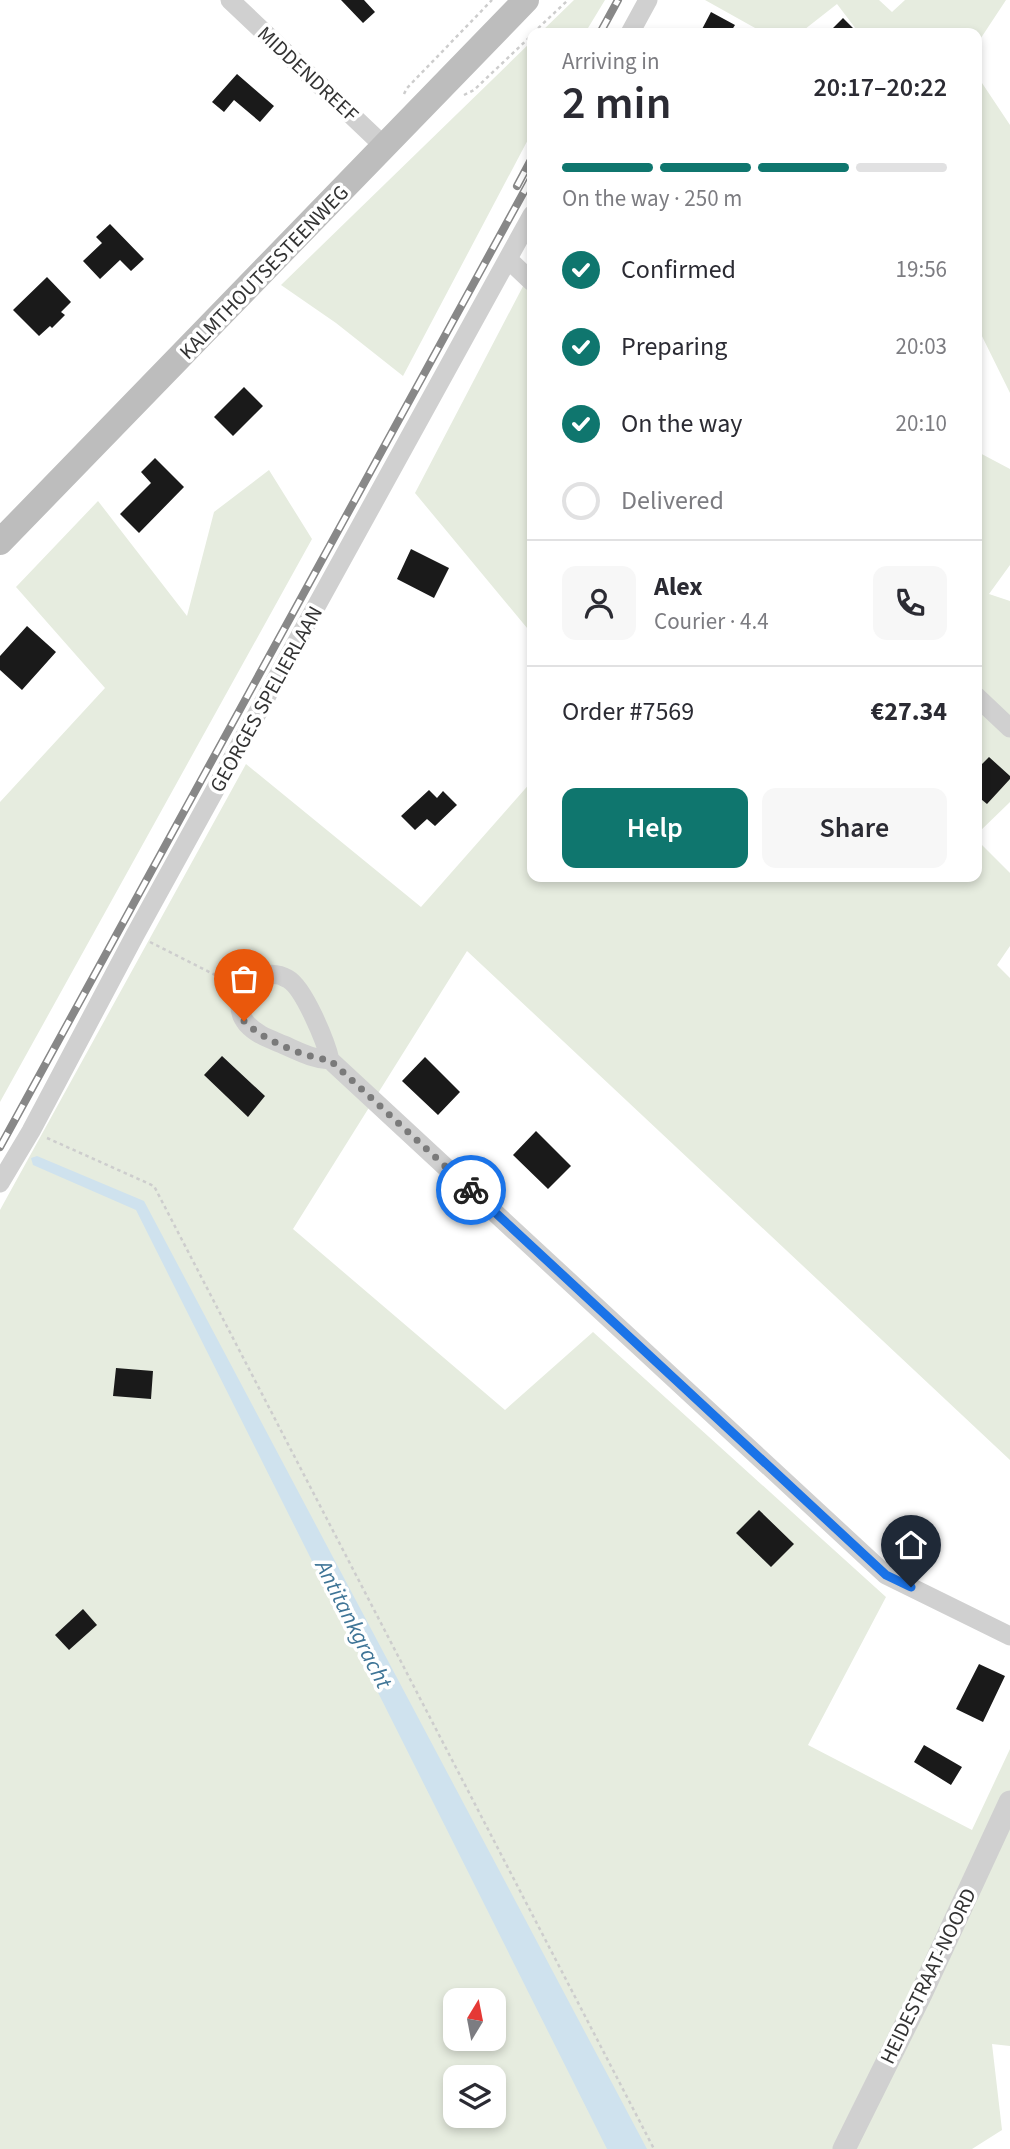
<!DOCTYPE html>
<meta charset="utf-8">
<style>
body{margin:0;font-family:"Source Sans 3",sans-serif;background:#f7f7f7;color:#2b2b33;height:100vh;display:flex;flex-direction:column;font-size:26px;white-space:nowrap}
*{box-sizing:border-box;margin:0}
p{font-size:23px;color:#7c7c81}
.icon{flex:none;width:38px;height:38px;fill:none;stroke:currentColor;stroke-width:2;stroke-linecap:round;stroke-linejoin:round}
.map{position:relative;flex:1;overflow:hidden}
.details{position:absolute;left:527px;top:28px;width:455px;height:854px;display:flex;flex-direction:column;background:#fff;border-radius:14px;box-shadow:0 4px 10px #0003}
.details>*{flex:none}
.needle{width:46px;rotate:10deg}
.tools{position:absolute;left:443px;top:1988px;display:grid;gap:14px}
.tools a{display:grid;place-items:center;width:63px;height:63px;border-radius:14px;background:#fff;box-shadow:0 4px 10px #0003;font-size:35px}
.pin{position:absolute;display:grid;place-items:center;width:60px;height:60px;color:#fff;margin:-72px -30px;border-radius:50% 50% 50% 0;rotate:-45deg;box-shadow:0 0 7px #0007}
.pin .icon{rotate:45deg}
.courier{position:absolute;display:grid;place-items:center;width:70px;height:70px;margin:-35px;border:5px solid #1a73e8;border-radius:50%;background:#fff;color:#222;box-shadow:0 2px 9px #0007}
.overview em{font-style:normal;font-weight:600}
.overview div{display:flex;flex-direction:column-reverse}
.overview{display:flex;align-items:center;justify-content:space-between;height:119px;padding:0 35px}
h1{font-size:46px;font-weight:600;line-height:52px}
.bar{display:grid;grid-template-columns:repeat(4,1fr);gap:10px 7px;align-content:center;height:84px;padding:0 35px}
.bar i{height:9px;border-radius:5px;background:#e1e1e2}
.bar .selected{background:#0f766e}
.bar p{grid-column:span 4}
.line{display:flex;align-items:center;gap:18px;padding:0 35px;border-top:2px solid #e1e1e2}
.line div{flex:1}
.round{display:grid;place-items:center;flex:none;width:74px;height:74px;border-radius:14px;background:#f7f7f7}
ol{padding:0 35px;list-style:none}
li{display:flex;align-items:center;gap:21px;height:77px}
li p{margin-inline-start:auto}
li .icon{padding:7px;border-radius:50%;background:#0f766e;color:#fff;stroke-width:4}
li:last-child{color:#7c7c81}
li i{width:38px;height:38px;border:4px solid #e1e1e2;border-radius:50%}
.cta{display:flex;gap:14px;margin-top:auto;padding:14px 35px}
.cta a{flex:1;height:80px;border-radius:14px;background:#0f766e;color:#fff;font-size:28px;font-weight:600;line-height:80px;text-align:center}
.cta a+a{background:#f7f7f7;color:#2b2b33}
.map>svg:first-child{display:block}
.green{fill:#e6ecdf;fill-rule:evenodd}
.water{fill:#cfe2ee}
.building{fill:#1a1a1a}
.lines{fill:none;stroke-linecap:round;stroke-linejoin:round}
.path{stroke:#cdcdcd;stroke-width:2.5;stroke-dasharray:3.5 3.5;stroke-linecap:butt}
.minor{stroke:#d0d0d0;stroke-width:19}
.tertiary{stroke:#d0d0d0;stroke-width:23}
.secondary{stroke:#bdbdbd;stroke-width:26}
.rail-casing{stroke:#888;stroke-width:8}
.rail{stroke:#fff;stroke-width:5;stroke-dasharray:16;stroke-linecap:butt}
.done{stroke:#7a7a7a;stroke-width:7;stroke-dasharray:0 12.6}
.route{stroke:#1a73e8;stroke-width:9}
.labels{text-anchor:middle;stroke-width:7;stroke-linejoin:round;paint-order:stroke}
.street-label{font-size:21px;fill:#333;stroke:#fff}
.water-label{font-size:23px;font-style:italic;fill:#3f7597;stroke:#fff}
</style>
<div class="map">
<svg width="1010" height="2149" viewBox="0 0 1010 2149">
<rect width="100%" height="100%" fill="#fff"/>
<path class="green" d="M574 0H605L585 33H540Z
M705 0H879L892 12 905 0H1006L977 44 976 33H859L837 4 800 33H764Z
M532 41V132L403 376 336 323 281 285Z
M976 74 1010 125V393L977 326Z
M532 269V634L415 493Z
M976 451 1010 469V565L989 594 1010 601V802L977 834Z
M269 470 312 539 0 1102V802L105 688 16 587 98 501 187 616 214 512Z
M246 764 421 907 532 781V877H976L977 840 1010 873V946L997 965 1010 978V1460L467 951 293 1229 505 1410 593 1332 886 1597 808 1745 972 1830 1010 1749V2046L992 2044 1002 2130 972 2149H0V1210ZM455 2000H494V2039H455ZM455 2077H494V2116H455Z"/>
<path class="water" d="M37 1156 144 1201 647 2149H607L136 1210 33 1165 31 1158Z"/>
<path class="building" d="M341 0H364L375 12 363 23Z
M711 12 735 25 730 33H700Z
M843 18 858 33H828Z
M237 74 274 106 260 122 234 100 224 112 212 102Z
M110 224 144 259 131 271 120 260 100 279 83 261 102 243 96 237Z
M47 277 71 302 61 312 65 315 52 328 50 326 39 336 13 310Z
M244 387 263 406 233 436 214 417Z
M155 458 184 487 139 533 120 514 151 483 141 472Z
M411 549 449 568 434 598 397 579Z
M27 626 56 652 22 690 0 670V656Z
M989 757 1010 776V779L987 804 976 795V770Z
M429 790 437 798 443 791 457 805 435 826 427 819 415 830 401 816Z
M222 1056 265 1096 248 1117 204 1075Z
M425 1057 460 1092 438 1115 402 1081Z
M536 1131 571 1166 548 1189 513 1155Z
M116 1368 153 1371 151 1399 113 1396Z
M759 1510 794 1544 771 1567 736 1533Z
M83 1609 97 1625 69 1650 55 1635Z
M979 1664 1005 1676 983 1722 956 1709Z
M924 1745 962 1767 951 1785 914 1762Z"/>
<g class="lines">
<path class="path" d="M533 33 568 0
M404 94 407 88 492 0
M464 95 474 90 532 35
M150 942 229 982
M47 1138 154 1186 654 2149"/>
<path class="minor" d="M230 0 385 147
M630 33 648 0
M508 259 532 282
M976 696 1010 728
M330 1060C313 1059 300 1052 284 1045 270 1039 257 1035 247 1024 225 998 258 961 288 979 304 988 326 1042 330 1060L886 1575 1010 1636
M0 1183 31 1131 135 935 532 215"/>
<path class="tertiary" d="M844 2149 921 1994 1010 1802"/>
<path class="secondary" d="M0 542 526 0"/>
<g class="rail-casing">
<path id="rail" d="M600 33 618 0
M517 186 532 158
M0 1147 532 177"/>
</g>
<use href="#rail" class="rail"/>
</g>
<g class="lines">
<path class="done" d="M244 1021C263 1040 303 1057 330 1060L471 1190"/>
<path class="route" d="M471 1190 886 1575 911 1587"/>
</g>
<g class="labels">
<g class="street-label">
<text transform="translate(308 74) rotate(43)" y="7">MIDDENDREEF</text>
<text transform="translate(264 272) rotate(-46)" y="7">KALMTHOUTSESTEENWEG</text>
<text transform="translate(266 699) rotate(-61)" y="7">GEORGES SPELIERLAAN</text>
<text transform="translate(928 1976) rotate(-64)" y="7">HEIDESTRAAT-NOORD</text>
</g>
<g class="water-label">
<text transform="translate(354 1624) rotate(63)" y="8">Antitankgracht</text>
</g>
</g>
</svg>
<div class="tools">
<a><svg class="needle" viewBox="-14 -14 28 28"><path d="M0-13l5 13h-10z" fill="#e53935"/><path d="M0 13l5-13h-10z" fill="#7c7c81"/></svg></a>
<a><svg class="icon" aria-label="layers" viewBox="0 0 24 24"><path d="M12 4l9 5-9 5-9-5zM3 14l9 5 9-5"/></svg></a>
</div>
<div class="pin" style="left:244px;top:1021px;background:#ea580c"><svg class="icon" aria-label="bag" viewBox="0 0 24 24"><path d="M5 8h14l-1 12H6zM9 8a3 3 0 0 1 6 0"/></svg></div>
<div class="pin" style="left:911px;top:1587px;background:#1f2937"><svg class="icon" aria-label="home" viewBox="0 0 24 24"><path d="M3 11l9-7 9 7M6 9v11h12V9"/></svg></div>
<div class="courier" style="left:471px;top:1190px"><svg class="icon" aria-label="bike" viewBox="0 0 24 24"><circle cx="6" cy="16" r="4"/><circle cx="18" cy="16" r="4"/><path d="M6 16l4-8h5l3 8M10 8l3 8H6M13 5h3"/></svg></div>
<section class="details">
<div class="overview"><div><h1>2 min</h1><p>Arriving in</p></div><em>20:17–20:22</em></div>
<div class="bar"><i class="selected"></i><i class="selected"></i><i class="selected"></i><i></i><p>On the way · 250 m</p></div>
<ol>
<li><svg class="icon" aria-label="check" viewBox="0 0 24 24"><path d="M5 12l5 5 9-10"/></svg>Confirmed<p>19:56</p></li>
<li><svg class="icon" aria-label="check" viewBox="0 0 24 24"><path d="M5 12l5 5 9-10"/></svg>Preparing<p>20:03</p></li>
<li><svg class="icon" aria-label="check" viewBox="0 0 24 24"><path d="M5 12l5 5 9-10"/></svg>On the way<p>20:10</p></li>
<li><i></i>Delivered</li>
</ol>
<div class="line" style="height:126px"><a class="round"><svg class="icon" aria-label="person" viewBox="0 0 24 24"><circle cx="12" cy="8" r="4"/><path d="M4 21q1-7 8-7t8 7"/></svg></a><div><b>Alex</b><p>Courier · 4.4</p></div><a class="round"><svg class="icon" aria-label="phone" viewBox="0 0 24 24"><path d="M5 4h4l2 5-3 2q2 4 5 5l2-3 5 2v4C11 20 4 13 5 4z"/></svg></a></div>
<div class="line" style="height:91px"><div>Order #7569</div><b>€27.34</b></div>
<div class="cta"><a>Help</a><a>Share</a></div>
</section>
</div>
